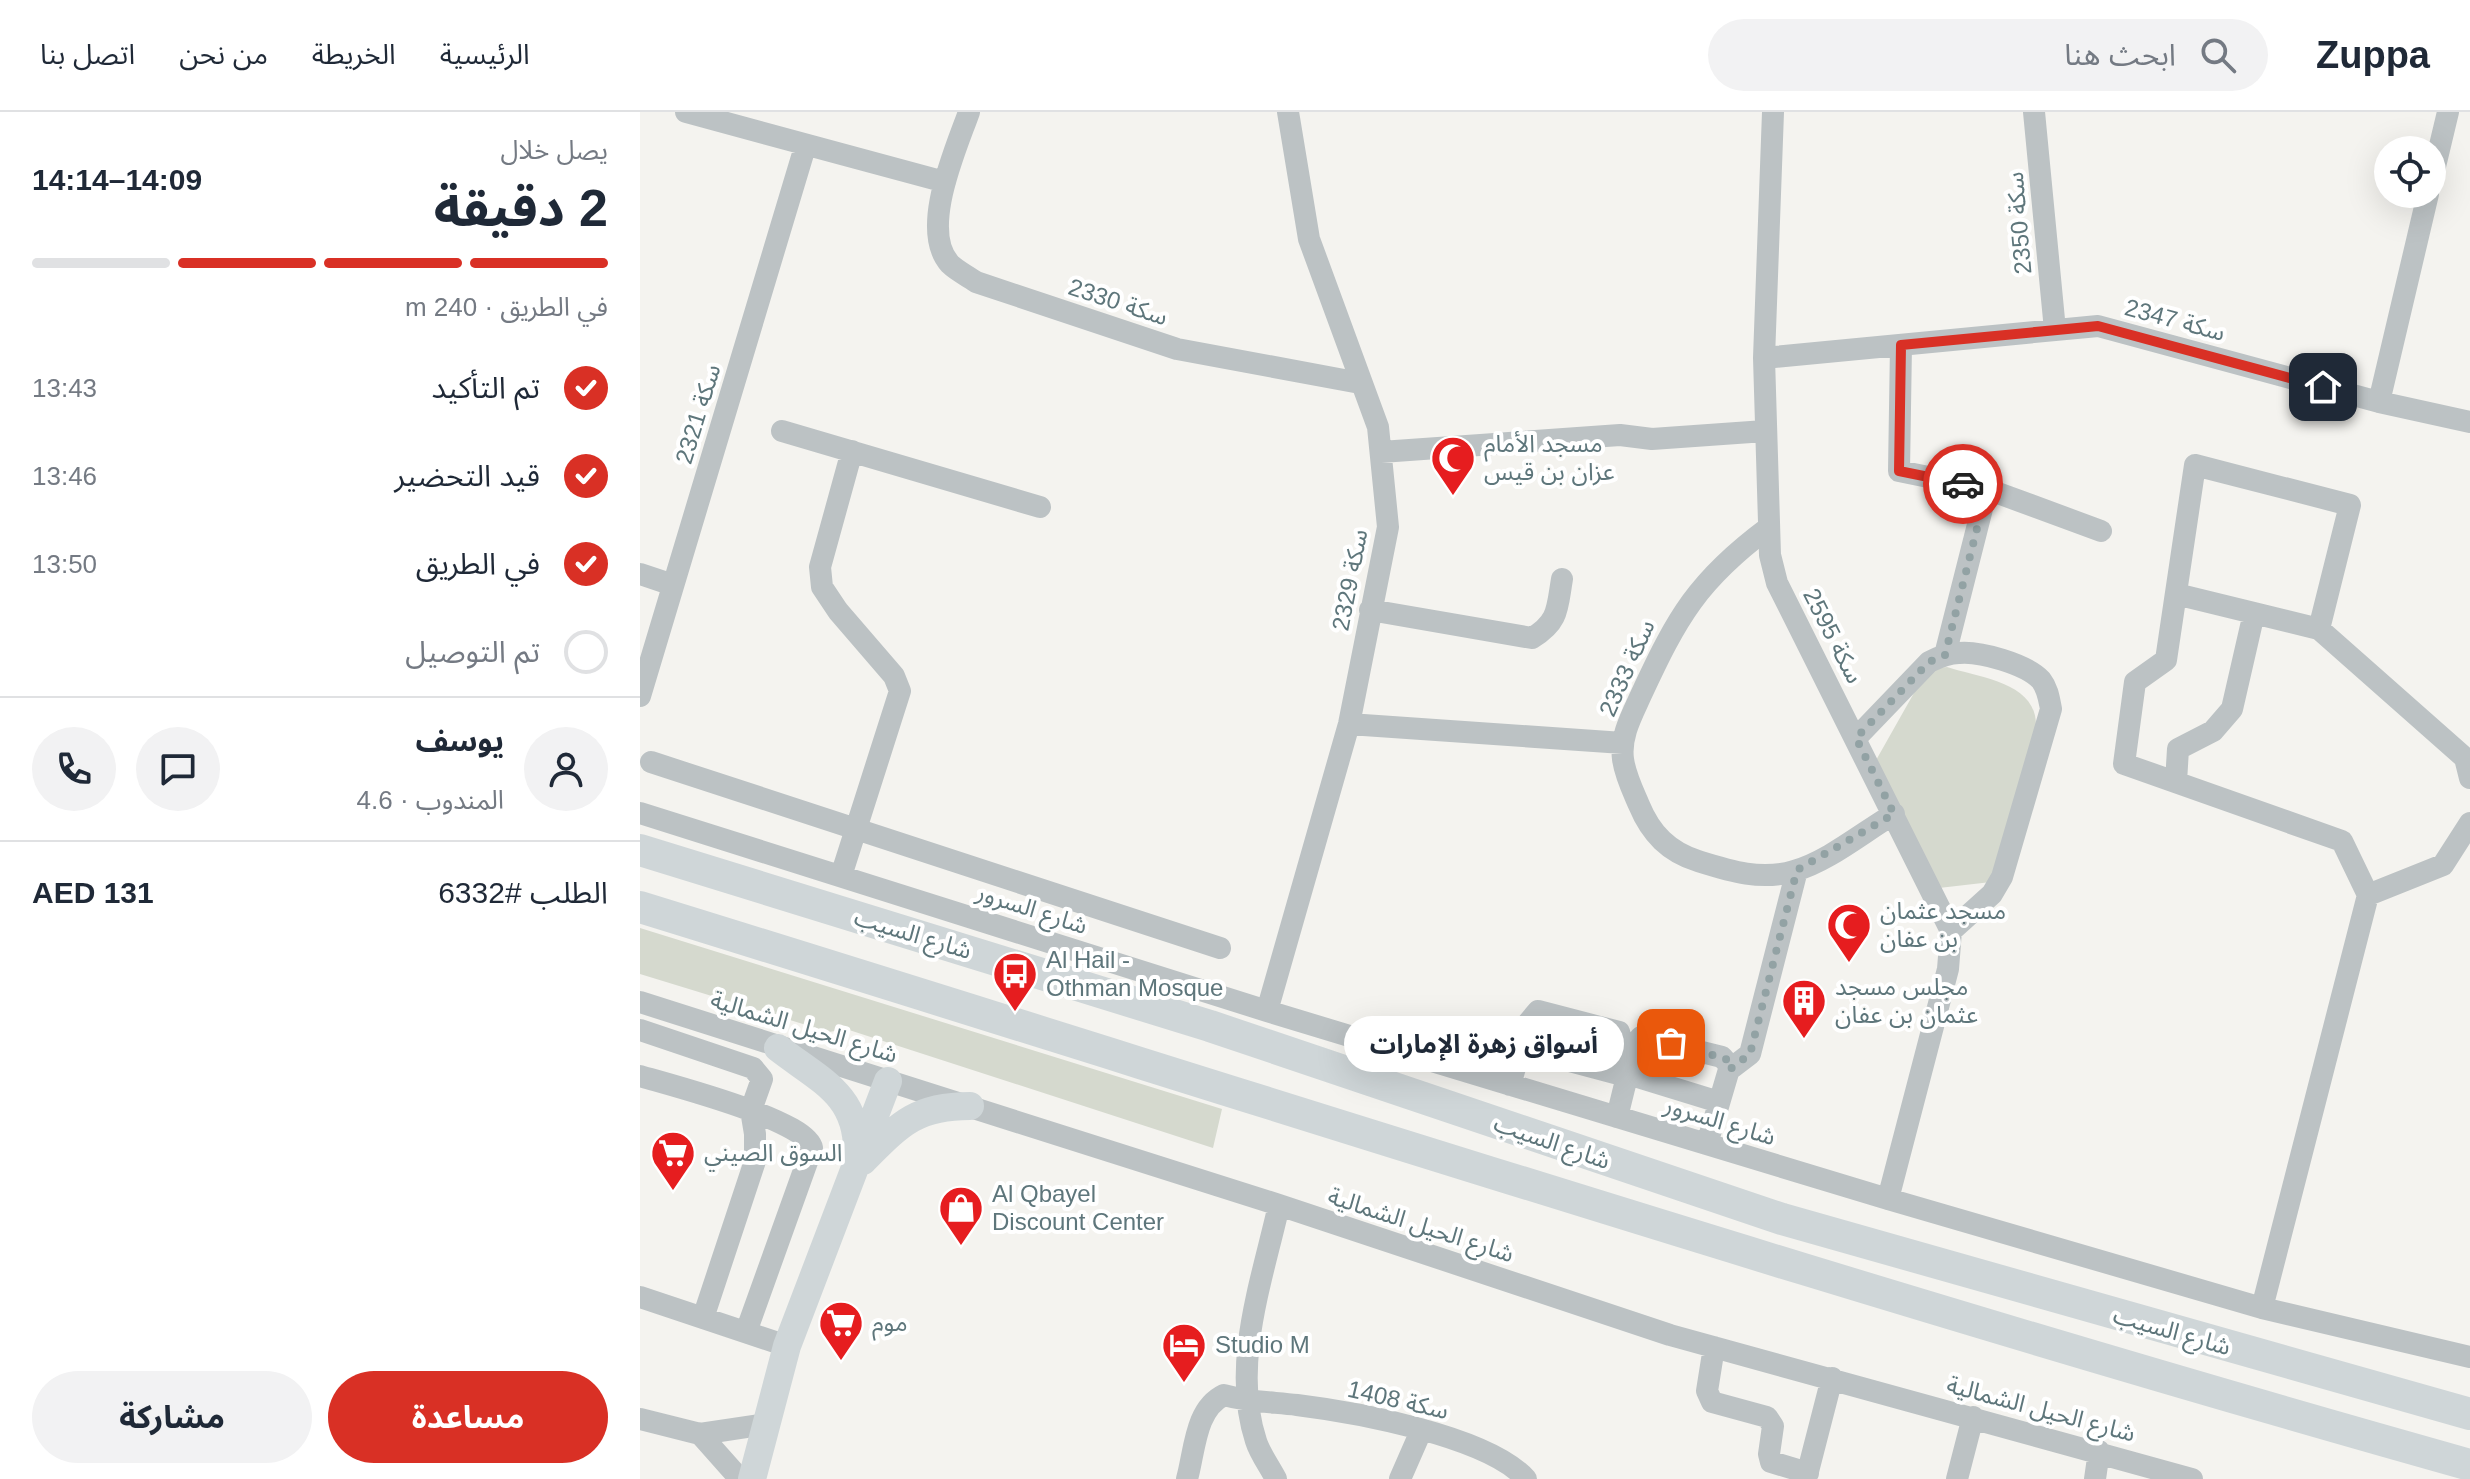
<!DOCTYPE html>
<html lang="ar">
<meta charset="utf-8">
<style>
body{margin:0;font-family:Helvetica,"Noto Sans Arabic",sans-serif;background:#f2f2f3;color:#1f2937;direction:rtl;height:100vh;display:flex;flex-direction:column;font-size:30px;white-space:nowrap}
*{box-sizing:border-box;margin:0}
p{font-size:26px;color:#747a83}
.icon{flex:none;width:44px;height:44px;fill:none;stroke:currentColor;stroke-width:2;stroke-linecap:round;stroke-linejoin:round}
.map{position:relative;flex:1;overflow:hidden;direction:ltr}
.side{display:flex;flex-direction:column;background:#fff;width:640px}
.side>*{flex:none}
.tools{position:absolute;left:1734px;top:24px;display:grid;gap:16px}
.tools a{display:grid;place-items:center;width:72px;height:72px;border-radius:50%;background:#fff;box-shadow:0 8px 32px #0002;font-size:40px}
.pin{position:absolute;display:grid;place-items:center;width:68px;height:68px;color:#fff;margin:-34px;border-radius:16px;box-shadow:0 4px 12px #0006}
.courier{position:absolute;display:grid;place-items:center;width:80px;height:80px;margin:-40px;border:6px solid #d93025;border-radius:50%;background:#fff;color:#222;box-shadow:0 2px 10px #0007}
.bubble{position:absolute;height:56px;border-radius:28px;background:#fff;box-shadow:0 8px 32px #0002;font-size:26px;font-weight:700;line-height:56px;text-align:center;direction:rtl}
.overview em{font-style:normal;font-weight:700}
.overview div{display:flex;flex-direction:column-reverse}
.overview{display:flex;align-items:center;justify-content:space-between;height:136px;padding:0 32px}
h1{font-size:52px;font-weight:700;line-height:60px}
.bar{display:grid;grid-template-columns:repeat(4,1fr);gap:12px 8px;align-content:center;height:96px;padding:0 32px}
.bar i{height:10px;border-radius:6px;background:#e0e1e3}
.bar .selected{background:#d93025}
.bar p{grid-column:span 4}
.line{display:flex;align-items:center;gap:20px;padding:0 32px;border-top:2px solid #e0e1e3}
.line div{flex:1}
.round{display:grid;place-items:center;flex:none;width:84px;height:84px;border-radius:42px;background:#f2f2f3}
ol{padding:0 32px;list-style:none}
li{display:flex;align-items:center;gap:24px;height:88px}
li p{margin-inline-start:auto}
li .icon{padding:8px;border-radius:50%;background:#d93025;color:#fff;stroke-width:4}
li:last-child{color:#747a83}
li i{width:44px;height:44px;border:4px solid #e0e1e3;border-radius:50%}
.cta{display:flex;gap:16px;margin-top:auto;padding:16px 32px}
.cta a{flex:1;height:92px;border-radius:48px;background:#d93025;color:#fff;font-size:32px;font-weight:700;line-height:92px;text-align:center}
.cta a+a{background:#f2f2f3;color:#1f2937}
header{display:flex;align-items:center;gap:48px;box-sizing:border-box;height:112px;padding:0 40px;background:#fff;border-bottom:2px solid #e0e1e3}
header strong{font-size:38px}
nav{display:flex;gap:44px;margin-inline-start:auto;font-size:28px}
.search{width:560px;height:72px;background:#f2f2f3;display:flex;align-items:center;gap:20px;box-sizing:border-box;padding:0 28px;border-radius:44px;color:#747a83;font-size:30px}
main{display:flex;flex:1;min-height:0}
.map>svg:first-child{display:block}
.green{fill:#d5d9ce}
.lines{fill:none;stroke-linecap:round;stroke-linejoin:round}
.minor{stroke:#bcc2c4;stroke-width:22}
.major{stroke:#cfd6d8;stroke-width:28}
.highway{stroke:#cfd6d8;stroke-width:32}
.done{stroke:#92a2a4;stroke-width:8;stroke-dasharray:0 14.4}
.route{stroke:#d93025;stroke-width:10}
.labels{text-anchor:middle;stroke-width:8;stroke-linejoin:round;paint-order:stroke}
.street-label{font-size:24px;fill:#5e767b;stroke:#fff}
.poi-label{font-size:24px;fill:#5e767b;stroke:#fff;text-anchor:start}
</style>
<header>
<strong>Zuppa</strong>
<div class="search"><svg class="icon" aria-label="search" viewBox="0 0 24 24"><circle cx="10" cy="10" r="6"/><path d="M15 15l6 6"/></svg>ابحث هنا</div>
<nav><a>الرئيسية</a><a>الخريطة</a><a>من نحن</a><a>اتصل بنا</a></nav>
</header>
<main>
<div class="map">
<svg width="1830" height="1367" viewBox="0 0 1830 1367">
<rect width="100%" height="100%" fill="#f4f3ef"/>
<path class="green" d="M1307 555C1340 566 1396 570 1396 613L1351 770 1299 776 1235 650 1283 565 1291 557Z
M0 816 582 997 573 1036 206 917 189 920 0 862Z"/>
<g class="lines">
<path class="minor" d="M46 0 305 70
M329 0C316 37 279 118 310 152 317 159 328 164 336 170L537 237 720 271
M1133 0 1124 246 1130 443 1137 471 1311 819 1308 857 1248 1087
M1394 0 1415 218
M1792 67 1808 0
M1261 233 1259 359 1347 377 1461 419
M1124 246 1458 214 1739 290 1830 310
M1739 290 1788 82
M142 319 400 395
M741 340 980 323 1012 327 1125 319
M1128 416C1058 468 1037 505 1001 583 992 603 980 624 983 647 985 663 993 679 999 693 1011 722 1029 740 1058 749 1090 759 1121 769 1154 759 1189 749 1223 720 1254 702
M0 462 33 473
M1536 482 1679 517 1825 646 1830 666
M730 498 892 526C919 510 917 496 922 467
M1305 543 1347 377
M0 584 165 35
M709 612 983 631
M1216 626 1289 550C1299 545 1308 541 1319 541 1340 539 1386 552 1401 568 1408 577 1409 587 1411 597L1362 765 1352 782 1311 819
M11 650 580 836
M1536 670 1538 637 1573 619 1592 597 1614 501
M0 701 627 899 1248 1087 1622 1196 1830 1245
M201 764 260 579 254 564 198 499 182 475 180 455 212 339
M1728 783 1803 753 1830 711
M0 890 639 1093 1030 1223 1552 1367
M627 899 709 612 748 415 738 315 669 127 648 0
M0 918 113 956 122 967 111 998 115 1022V1049L63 1206
M881 936 975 961
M1089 958 1110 942 1157 758
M988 962 1079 990
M0 964C30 973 167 1008 172 1036L106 1220
M870 973 888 911 898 899 979 920 982 931 977 954
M977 1005 995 932 1001 925 1082 945 1090 954 1067 1032
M0 1185 147 1234
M1622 1196 1728 783 1702 729 1484 652 1495 570 1526 548 1555 353 1710 393 1679 517
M1074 1235 1067 1279 1072 1290 1127 1305 1133 1314 1129 1342 1131 1350 1168 1361
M0 1307 60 1322 126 1312
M60 1322 100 1367
M547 1367C555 1338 555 1297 584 1283 609 1290 632 1290 657 1293 714 1300 848 1324 886 1367
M636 1367C630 1355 620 1342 616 1329 591 1253 622 1169 639 1093
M760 1367 781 1319
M1166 1367 1192 1266
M1317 1367 1333 1305
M1455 1367 1459 1339"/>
<path class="major" d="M138 936C179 968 218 982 217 1040
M223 1049C260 1012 276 994 330 994
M112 1367 147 1234 248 969"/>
<path class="highway" d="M0 738 570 914 1142 1107 1830 1302
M0 795C609 983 1216 1181 1830 1353"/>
</g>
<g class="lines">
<path class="done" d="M1031 931 1086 947 1089 958 1110 942 1157 758 1254 702 1216 626 1289 550 1305 543 1347 377 1323 372"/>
<path class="route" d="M1323 372 1259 359 1261 233 1458 214 1683 275"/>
</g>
<defs>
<g id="mosque-pin" transform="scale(2.3)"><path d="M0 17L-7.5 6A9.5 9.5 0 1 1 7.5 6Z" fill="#e61d1f" stroke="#fff"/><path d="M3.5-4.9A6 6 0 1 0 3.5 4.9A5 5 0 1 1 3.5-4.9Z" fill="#fff"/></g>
<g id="bus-pin" transform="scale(2.3)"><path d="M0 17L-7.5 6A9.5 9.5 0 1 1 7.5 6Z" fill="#e61d1f" stroke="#fff"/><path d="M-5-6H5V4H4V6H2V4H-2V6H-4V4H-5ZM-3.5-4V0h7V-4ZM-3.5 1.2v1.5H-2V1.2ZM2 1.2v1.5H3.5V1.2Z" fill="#fff"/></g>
<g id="building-pin" transform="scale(2.3)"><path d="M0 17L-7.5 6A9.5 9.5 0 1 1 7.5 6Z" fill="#e61d1f" stroke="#fff"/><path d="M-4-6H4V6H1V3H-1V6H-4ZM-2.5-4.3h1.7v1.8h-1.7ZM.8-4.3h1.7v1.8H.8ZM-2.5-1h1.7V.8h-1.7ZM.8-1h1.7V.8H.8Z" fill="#fff"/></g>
<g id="supermarket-pin" transform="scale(2.3)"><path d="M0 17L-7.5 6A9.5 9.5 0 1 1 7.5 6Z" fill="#e61d1f" stroke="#fff"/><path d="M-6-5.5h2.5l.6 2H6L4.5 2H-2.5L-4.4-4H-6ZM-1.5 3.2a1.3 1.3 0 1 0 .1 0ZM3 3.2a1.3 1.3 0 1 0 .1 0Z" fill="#fff"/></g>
<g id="shop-pin" transform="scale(2.3)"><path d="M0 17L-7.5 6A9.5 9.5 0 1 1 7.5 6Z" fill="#e61d1f" stroke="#fff"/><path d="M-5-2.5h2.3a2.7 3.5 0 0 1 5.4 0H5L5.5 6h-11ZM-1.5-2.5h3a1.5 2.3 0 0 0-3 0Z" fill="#fff"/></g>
<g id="hotel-pin" transform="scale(2.3)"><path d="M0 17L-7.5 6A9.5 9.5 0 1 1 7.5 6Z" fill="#e61d1f" stroke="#fff"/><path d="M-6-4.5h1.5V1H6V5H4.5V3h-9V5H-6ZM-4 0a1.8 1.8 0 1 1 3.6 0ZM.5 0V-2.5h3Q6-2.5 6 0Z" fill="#fff"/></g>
</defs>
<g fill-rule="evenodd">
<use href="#mosque-pin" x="813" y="346"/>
<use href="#mosque-pin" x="1209" y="813"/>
<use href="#bus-pin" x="375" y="862"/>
<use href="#building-pin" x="1164" y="889"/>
<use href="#supermarket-pin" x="33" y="1041"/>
<use href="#shop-pin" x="321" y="1096"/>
<use href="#supermarket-pin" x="201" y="1211"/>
<use href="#hotel-pin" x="544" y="1233"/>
</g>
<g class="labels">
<g class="street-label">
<text transform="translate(1379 111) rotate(-95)" y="8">سكة 2350</text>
<text transform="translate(478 190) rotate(18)" y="8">سكة 2330</text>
<text transform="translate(1535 208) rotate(15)" y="8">سكة 2347</text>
<text transform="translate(58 302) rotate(-73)" y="8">سكة 2321</text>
<text transform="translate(710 468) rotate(-79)" y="8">سكة 2329</text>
<text transform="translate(1193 524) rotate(63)" y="8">سكة 2595</text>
<text transform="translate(987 556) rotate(-66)" y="8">سكة 2333</text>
<text transform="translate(392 797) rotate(18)" y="8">شارع السرور</text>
<text transform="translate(273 822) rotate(17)" y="8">شارع السيب</text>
<text transform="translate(164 915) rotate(17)" y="8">شارع الحيل الشمالية</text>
<text transform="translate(1080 1009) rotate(17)" y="8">شارع السرور</text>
<text transform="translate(912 1030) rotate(19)" y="8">شارع السيب</text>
<text transform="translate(781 1113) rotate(18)" y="8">شارع الحيل الشمالية</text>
<text transform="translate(1532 1219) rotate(16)" y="8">شارع السيب</text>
<text transform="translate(758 1288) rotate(13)" y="8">سكة 1408</text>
<text transform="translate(1401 1297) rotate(15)" y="8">شارع الحيل الشمالية</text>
</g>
<g class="poi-label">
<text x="844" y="340">مسجد الأمام<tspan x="844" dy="28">عزان بن قيس</tspan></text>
<text x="1240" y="807">مسجد عثمان<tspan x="1240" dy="28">بن عفان</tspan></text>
<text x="406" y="856">Al Hail -<tspan x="406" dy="28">Othman Mosque</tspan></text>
<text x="1195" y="883">مجلس مسجد<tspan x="1195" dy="28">عثمان بن عفان</tspan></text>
<text x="64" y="1049">السوق الصيني</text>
<text x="352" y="1090">Al Qbayel<tspan x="352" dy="28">Discount Center</tspan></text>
<text x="232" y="1219">موم</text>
<text x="575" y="1241">Studio M</text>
</g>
</g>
</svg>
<div class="tools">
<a><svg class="icon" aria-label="locate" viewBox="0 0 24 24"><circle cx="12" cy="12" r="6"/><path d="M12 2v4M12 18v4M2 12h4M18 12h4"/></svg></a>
</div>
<div class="pin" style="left:1031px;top:931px;background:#ea580c"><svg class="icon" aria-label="bag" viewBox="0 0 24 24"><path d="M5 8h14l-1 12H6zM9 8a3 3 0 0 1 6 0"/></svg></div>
<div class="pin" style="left:1683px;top:275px;background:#1f2937"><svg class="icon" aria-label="home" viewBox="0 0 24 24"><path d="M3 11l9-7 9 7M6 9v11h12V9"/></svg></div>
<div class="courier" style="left:1323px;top:372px"><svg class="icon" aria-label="car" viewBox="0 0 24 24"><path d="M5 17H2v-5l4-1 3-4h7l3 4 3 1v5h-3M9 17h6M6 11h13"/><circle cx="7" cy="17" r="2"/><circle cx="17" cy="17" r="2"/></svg></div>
<div class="bubble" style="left:704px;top:904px;width:280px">أسواق زهرة الإمارات</div>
</div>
<section class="side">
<div class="overview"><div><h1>2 دقيقة</h1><p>يصل خلال</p></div><em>14:09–14:14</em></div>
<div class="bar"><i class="selected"></i><i class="selected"></i><i class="selected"></i><i></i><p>في الطريق · 240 m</p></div>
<ol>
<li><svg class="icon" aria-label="check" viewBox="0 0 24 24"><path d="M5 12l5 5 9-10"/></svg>تم التأكيد<p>13:43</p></li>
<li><svg class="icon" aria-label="check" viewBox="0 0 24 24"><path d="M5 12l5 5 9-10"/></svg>قيد التحضير<p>13:46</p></li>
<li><svg class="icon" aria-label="check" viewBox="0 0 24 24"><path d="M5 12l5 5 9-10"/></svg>في الطريق<p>13:50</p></li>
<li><i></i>تم التوصيل</li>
</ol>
<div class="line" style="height:144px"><a class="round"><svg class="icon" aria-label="person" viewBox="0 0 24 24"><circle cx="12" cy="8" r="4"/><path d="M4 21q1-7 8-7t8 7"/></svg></a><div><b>يوسف</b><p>المندوب · 4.6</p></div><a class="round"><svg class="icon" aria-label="chat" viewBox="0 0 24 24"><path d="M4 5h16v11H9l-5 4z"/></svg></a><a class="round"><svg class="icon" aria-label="phone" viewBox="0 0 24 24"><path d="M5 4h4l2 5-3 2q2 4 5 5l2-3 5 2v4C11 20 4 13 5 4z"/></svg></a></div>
<div class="line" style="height:104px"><div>الطلب #6332</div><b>AED 131</b></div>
<div class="cta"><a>مساعدة</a><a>مشاركة</a></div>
</section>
</main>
